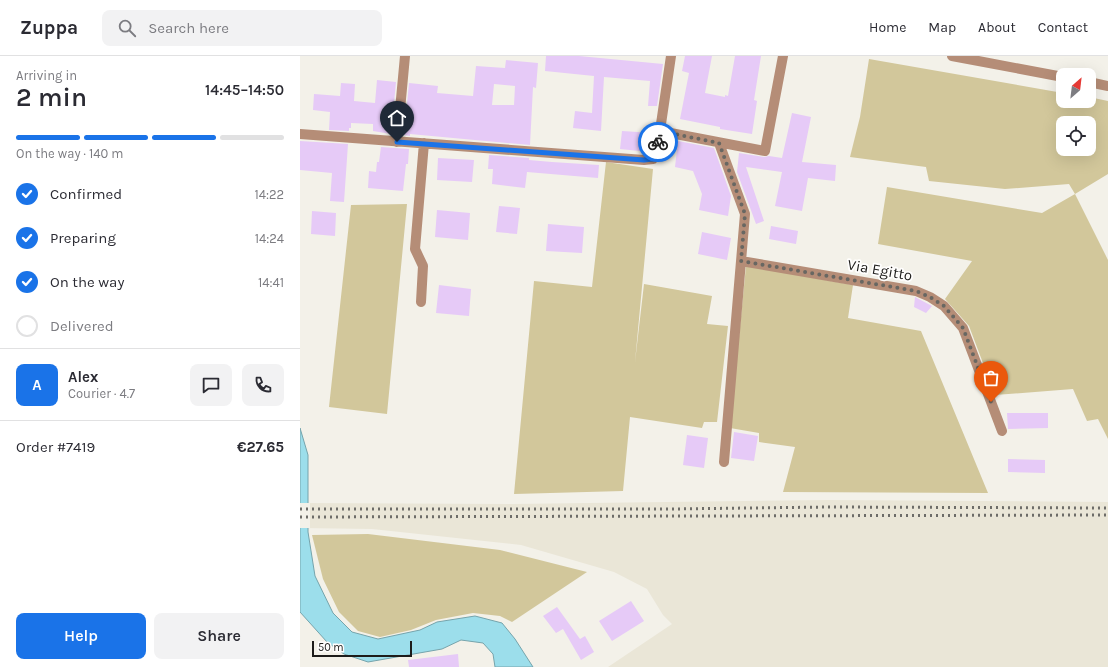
<!DOCTYPE html>
<meta charset="utf-8">
<style>
body{margin:0;font-family:Karla,sans-serif;background:#f2f2f3;color:#2b2b33;height:100vh;display:flex;flex-direction:column;font-size:15px;white-space:nowrap}
*{box-sizing:border-box;margin:0}
p{font-size:13px;color:#7c7c81}
.icon{flex:none;width:22px;height:22px;fill:none;stroke:currentColor;stroke-width:2;stroke-linecap:round;stroke-linejoin:round}
.map{position:relative;flex:1;overflow:hidden}
.panel{display:flex;flex-direction:column;background:#fff;width:300px}
.panel>*{flex:none}
.needle{width:26px;rotate:28deg}
.tools{position:absolute;left:756px;top:12px;display:grid;gap:8px}
.tools a{display:grid;place-items:center;width:40px;height:40px;border-radius:8px;background:#fff;box-shadow:0 4px 16px #0002;font-size:20px}
.scale{position:absolute;left:12px;bottom:10px;width:100px;box-sizing:border-box;padding-left:4px;border:2px solid #1d1c1a;border-top:0;font-size:11px;line-height:14px;white-space:nowrap;color:#1d1c1a;-webkit-text-stroke:3px #fffefd;paint-order:stroke}
.pin{position:absolute;display:grid;place-items:center;width:34px;height:34px;color:#fff;margin:-41px -17px;border-radius:50% 50% 50% 0;rotate:-45deg;box-shadow:0 0 4px #0007}
.pin .icon{rotate:45deg}
.courier{position:absolute;display:grid;place-items:center;width:40px;height:40px;margin:-20px;border:3px solid #1a73e8;border-radius:50%;background:#fff;color:#222;box-shadow:0 1px 5px #0007}
.summary em{font-style:normal;font-weight:600}
.summary div{display:flex;flex-direction:column-reverse}
.summary{display:flex;align-items:center;justify-content:space-between;height:68px;padding:0 16px}
h1{font-size:26px;font-weight:600;line-height:30px}
.bar{display:grid;grid-template-columns:repeat(4,1fr);gap:6px 4px;align-content:center;height:48px;padding:0 16px}
.bar i{height:5px;border-radius:3px;background:#e1e1e2}
.bar .on{background:#1a73e8}
.bar p{grid-column:span 4}
.line{display:flex;align-items:center;gap:10px;padding:0 16px;border-top:1px solid #e1e1e2}
.line div{flex:1}
.round{display:grid;place-items:center;flex:none;width:42px;height:42px;border-radius:8px;background:#f2f2f3}
ol{padding:0 16px;list-style:none}
li{display:flex;align-items:center;gap:12px;height:44px}
li p{margin-inline-start:auto}
li .icon{padding:4px;border-radius:50%;background:#1a73e8;color:#fff;stroke-width:4}
li:last-child{color:#7c7c81}
li i{width:22px;height:22px;border:2px solid #e1e1e2;border-radius:50%}
.cta{display:flex;gap:8px;margin-top:auto;padding:8px 16px}
.cta a{flex:1;height:46px;border-radius:8px;background:#1a73e8;color:#fff;font-size:16px;font-weight:600;line-height:46px;text-align:center}
.cta a+a{background:#f2f2f3;color:#2b2b33}
header{display:flex;align-items:center;gap:24px;box-sizing:border-box;height:56px;padding:0 20px;background:#fff;border-bottom:1px solid #e1e1e2}
header strong{font-size:19px}
nav{display:flex;gap:22px;margin-inline-start:auto;font-size:14px}
.search{width:280px;height:36px;background:#f2f2f3;display:flex;align-items:center;gap:10px;box-sizing:border-box;padding:0 14px;border-radius:8px;color:#7c7c81;font-size:15px}
main{display:flex;flex:1;min-height:0}
.map>svg:first-child{display:block}
.built{fill:#eae6d7}
.green{fill:#d2c79b;fill-rule:evenodd}
.water{fill:#9cdeeb;stroke:#76a4ac}
.pier{fill:#f3f1e9}
.building{fill:#e6caf7;fill-rule:evenodd}
.lines{fill:none;stroke-linecap:round;stroke-linejoin:round}
.minor{stroke:#b58d77;stroke-width:10}
.rail{stroke:#6d6c68;stroke-width:3;stroke-dasharray:2 4;stroke-linecap:butt}
.done{stroke:#686762;stroke-width:4;stroke-dasharray:0 7.2}
.route{stroke:#1a73e8;stroke-width:5}
.labels{text-anchor:middle;stroke-width:3.5;stroke-linejoin:round;paint-order:stroke}
.street-label{font-size:15px;fill:#1d1c1a;stroke:#fffefd}
</style>
<header>
<strong>Zuppa</strong>
<div class="search"><svg class="icon" aria-label="search" viewBox="0 0 24 24"><circle cx="10" cy="10" r="6"/><path d="M15 15l6 6"/></svg>Search here</div>
<nav><a>Home</a><a>Map</a><a>About</a><a>Contact</a></nav>
</header>
<main>
<section class="panel">
<div class="summary"><div><h1>2 min</h1><p>Arriving in</p></div><em>14:45–14:50</em></div>
<div class="bar"><i class="on"></i><i class="on"></i><i class="on"></i><i></i><p>On the way · 140 m</p></div>
<ol>
<li><svg class="icon" aria-label="check" viewBox="0 0 24 24"><path d="M5 12l5 5 9-10"/></svg>Confirmed<p>14:22</p></li>
<li><svg class="icon" aria-label="check" viewBox="0 0 24 24"><path d="M5 12l5 5 9-10"/></svg>Preparing<p>14:24</p></li>
<li><svg class="icon" aria-label="check" viewBox="0 0 24 24"><path d="M5 12l5 5 9-10"/></svg>On the way<p>14:41</p></li>
<li><i></i>Delivered</li>
</ol>
<div class="line" style="height:72px"><b class="round" style="background:#1a73e8;color:#fff">A</b><div><b>Alex</b><p>Courier · 4.7</p></div><a class="round"><svg class="icon" aria-label="chat" viewBox="0 0 24 24"><path d="M4 5h16v11H9l-5 4z"/></svg></a><a class="round"><svg class="icon" aria-label="phone" viewBox="0 0 24 24"><path d="M5 4h4l2 5-3 2q2 4 5 5l2-3 5 2v4C11 20 4 13 5 4z"/></svg></a></div>
<div class="line" style="height:52px"><div>Order #7419</div><b>€27.65</b></div>
<div class="cta"><a>Help</a><a>Share</a></div>
</section>
<div class="map">
<svg width="808" height="611" viewBox="0 0 808 611">
<rect width="100%" height="100%" fill="#f3f1e9"/>
<path class="built" d="M528 444 808 446V611H308L372 568 363 559 347 533 314 516 221 489 72 473 0 472V447L212 448Z"/>
<path class="green" d="M569 3 763 37V45H789V41L808 45V118L775 138 808 204V383L798 363 787 365 773 333 695 339 669 270 645 243 672 205 578 188 587 131 742 157 775 138 769 128 705 133 629 125 626 111 550 101 560 61ZM763 67H789V93H763Z
M306 106 353 113 335 306 344 228 412 240 407 268 428 270 417 366H404L402 372 330 361 323 435 214 438 234 225 292 231Z
M107 148 87 358 29 351 51 149Z
M446 210 553 229 548 262 621 275 688 437 483 436 495 391 459 386V377L430 372Z
M68 478 200 494 287 516 212 566 200 560 173 557 136 564 111 574 80 581 58 575 39 556 23 523 12 479Z"/>
<path class="water" d="M0 372 8 399V476L15 520 33 557 52 576 78 583 120 574 137 566 175 560 202 567 215 583 233 611H195L193 598 183 587 161 584 142 593 68 606 44 598 27 586 0 556Z"/>
<path class="pier" d="M0 447H10V472H0Z"/>
<path class="building" d="M246 0H279L363 8 357 50H348L350 25 304 21 301 75 273 72 275 55 292 57 294 20 245 15Z
M385 0H412L405 37 425 41V39L428 40 435 0H461L454 44 457 45 452 78 420 73V71L380 63 389 17 382 15Z
M206 4 238 7 236 32 233 31 230 89 110 78V80L104 79 109 27 138 30 137 37 173 40 176 10 205 12ZM194 28 215 30 214 49H192Z
M77 24 96 26 91 78 73 75V68L51 67V72H49V75L29 74 30 56 13 54 14 38 40 40 41 27 55 28 54 45 75 47Z
M492 57 511 61 502 106 536 109 535 125 508 122 502 155 475 150 482 116 446 111 464 165 456 168 437 116 439 97 464 101 469 100 482 102Z
M322 75 353 77 349 96 320 93Z
M0 85 48 88 44 146 30 145 32 117 0 114Z
M378 85 414 92 431 140 428 160 399 154 402 138 393 115 375 111Z
M81 91 109 93 108 108H106L103 135 68 132 69 115 76 116 77 106H79Z
M189 99 229 102V104L252 106 299 109 298 122 227 116 225 132 192 128 193 113H188Z
M138 102 174 104 172 126 137 124Z
M199 150 220 152 217 178 196 176Z
M137 154 170 157 168 184 135 181Z
M12 155 36 157 35 180 11 178Z
M248 168 284 171 282 197 246 195Z
M471 170 498 175 496 188 469 183Z
M402 176 431 182 427 204 398 198Z
M139 229 171 233 169 260 136 257Z
M615 241 632 250 626 257 614 251Z
M707 357H748V372L708 373Z
M434 376 458 380 454 405 431 402Z
M387 379 408 382 404 412 383 409Z
M708 403 745 404V417L708 416Z
M331 545 344 565 312 585 299 565Z
M257 551 280 583 285 580 294 596 281 604 263 573 256 577 243 560Z
M158 598 159 611H109L108 604Z"/>
<g class="lines">
<path class="minor" d="M652 0 763 21
M789 26 808 30
M360 75 465 95 483 0
M0 78 344 104 353 103 357 95 371 0
M97 86 105 0
M419 87 445 158 424 406
M441 205 616 235 630 241 644 250 663 272 702 375
M121 246 123 210 115 193 124 87"/>
<path class="rail" d="M0 453H371L528 451 808 452
M0 461 808 459"/>
</g>
<g class="lines">
<path class="done" d="M358 86 360 75 419 87 445 158 441 205 616 235 630 241 644 250 663 272 691 346"/>
<path class="route" d="M97 86 344 104 353 103 357 95 358 86"/>
</g>
<g class="labels">
<g class="street-label">
<text transform="translate(580 214) rotate(10)" y="5">Via Egitto</text>
</g>
</g>
</svg>
<div class="tools">
<a><svg class="needle" viewBox="-14 -14 28 28"><path d="M0-13l5 13h-10z" fill="#e53935"/><path d="M0 13l5-13h-10z" fill="#7c7c81"/></svg></a>
<a><svg class="icon" aria-label="locate" viewBox="0 0 24 24"><circle cx="12" cy="12" r="6"/><path d="M12 2v4M12 18v4M2 12h4M18 12h4"/></svg></a>
</div>
<div class="scale">50 m</div>
<div class="pin" style="left:691px;top:346px;background:#ea580c"><svg class="icon" aria-label="bag" viewBox="0 0 24 24"><path d="M5 8h14l-1 12H6zM9 8a3 3 0 0 1 6 0"/></svg></div>
<div class="pin" style="left:97px;top:86px;background:#1f2937"><svg class="icon" aria-label="home" viewBox="0 0 24 24"><path d="M3 11l9-7 9 7M6 9v11h12V9"/></svg></div>
<div class="courier" style="left:358px;top:86px"><svg class="icon" aria-label="bike" viewBox="0 0 24 24"><circle cx="6" cy="16" r="4"/><circle cx="18" cy="16" r="4"/><path d="M6 16l4-8h5l3 8M10 8l3 8H6M13 5h3"/></svg></div>
</div>
</main>
